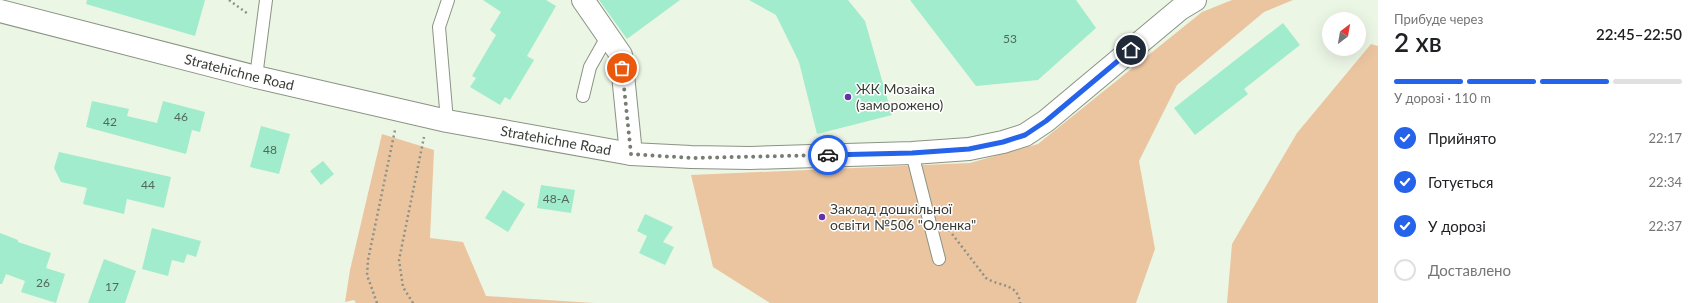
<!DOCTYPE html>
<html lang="uk">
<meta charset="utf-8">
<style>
body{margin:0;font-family:Lato,sans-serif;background:#f6f6f6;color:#202124;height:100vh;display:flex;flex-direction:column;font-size:15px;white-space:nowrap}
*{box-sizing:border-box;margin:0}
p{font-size:13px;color:#757577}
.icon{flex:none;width:22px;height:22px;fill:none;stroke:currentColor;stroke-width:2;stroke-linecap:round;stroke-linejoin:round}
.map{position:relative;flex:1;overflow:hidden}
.sheet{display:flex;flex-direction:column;background:#fff;width:320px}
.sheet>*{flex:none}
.needle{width:26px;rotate:31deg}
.buttons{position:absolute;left:1322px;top:12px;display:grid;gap:8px}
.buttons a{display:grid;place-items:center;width:44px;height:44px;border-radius:50%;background:#fff;box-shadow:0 4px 16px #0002;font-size:20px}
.pin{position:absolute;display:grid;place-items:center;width:34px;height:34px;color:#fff;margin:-17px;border:2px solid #fff;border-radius:50%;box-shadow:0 1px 4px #0007}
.courier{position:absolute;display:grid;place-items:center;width:40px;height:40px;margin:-20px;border:3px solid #2563eb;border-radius:50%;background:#fff;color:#222;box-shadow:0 1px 5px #0007}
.head em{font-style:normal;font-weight:600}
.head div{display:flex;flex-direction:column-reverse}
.head{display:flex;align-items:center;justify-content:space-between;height:68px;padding:0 16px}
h1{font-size:26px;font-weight:600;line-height:30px}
.bar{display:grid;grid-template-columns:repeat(4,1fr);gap:6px 4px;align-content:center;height:48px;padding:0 16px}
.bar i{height:5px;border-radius:3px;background:#e0e0e0}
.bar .current{background:#2563eb}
.bar p{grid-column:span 4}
ol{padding:0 16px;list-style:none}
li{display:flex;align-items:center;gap:12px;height:44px}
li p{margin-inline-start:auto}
li .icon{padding:4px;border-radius:50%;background:#2563eb;color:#fff;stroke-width:4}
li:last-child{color:#757577}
li i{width:22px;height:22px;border:2px solid #e0e0e0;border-radius:50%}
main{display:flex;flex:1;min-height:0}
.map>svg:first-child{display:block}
.green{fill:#ebc5a0}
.building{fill:#a1eccc}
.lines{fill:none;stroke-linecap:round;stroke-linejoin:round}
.service-casing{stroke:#8a9384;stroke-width:14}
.minor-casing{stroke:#8a9384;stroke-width:24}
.tertiary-casing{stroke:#8a9384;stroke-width:24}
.path{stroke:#8c9287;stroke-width:2.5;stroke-dasharray:2 3;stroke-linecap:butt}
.service{stroke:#fff;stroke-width:12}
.minor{stroke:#fff;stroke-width:22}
.tertiary{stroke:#fff;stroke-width:22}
.done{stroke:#777d73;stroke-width:4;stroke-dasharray:0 7.2}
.route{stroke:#2563eb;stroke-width:5}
.poi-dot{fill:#6732a9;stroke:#fff;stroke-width:1.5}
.labels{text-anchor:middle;stroke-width:3;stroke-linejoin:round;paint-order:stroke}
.number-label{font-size:12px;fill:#52685b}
.street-label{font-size:14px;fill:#383c35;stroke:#fff}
.poi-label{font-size:14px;fill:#383c35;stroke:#fff;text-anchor:start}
</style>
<main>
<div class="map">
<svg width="1378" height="303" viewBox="0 0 1378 303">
<rect width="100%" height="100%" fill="#ecf6e5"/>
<path class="green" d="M1232 0H1293L1264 12 1177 85 1139 161 1155 249 1136 303H770L713 267 691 175 970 163 1038 144 1202 12Z
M1371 44 1378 46V303H1227L1232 244 1297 133Z
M382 134 434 150 430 238 463 242 486 296 594 303H356L354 300 345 302 350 270Z"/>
<path class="building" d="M87 0H205L195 36 86 4Z
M483 0H546L556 6 527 56 534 60 510 100 505 97 500 105 470 87 476 78 472 76 496 35 490 30 501 12Z
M599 0H680L627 39Z
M749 0H848L865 21 892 115 817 134 799 62 776 15Z
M910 0H1076L1096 28 1038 80 976 86Z
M1283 23 1300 45 1244 89 1248 94 1195 135 1174 108Z
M92 101 129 109 127 116 157 123 163 101 205 112 200 132 192 130 186 154 86 127Z
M261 126 290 134 279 174 250 167Z
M59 152 171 177 164 208 127 199 124 214 83 204 87 188 61 182 54 168Z
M323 161 334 174 321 185 310 171Z
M541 185 575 190 571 213 537 208Z
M503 190 525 204 508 232 485 218Z
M645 214 673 227 663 242 674 247 665 265 639 253 647 236 637 231Z
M152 228 201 241 196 257 187 254 184 263 172 260 168 276 142 269Z
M0 233 18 240V242L51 253 46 268 65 274 56 303 21 292 25 281 6 274 2 284H0Z
M104 259 136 271 125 303H88Z"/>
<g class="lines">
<g class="service-casing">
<path id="service" d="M256 77 266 0
M583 96 590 67 607 37
M447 121 439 27 448 0
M912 153 939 259"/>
</g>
<g class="minor-casing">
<path id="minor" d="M583 0 621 55 631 154"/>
</g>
<g class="tertiary-casing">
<g id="tertiary">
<path id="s1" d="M0 11 256 77 447 121 631 154 691 157 750 158 912 153 969 149 1003 142 1025 135 1046 121 1180 9 1195 0"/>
</g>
</g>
<path class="path" d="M229 0 248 14
M949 230 986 278C1000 287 1018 283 1020 303
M377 303 367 275 368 260 395 130
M413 303 403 287 399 260 424 137"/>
<use href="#service" class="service"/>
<use href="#minor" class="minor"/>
<use href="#tertiary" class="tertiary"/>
</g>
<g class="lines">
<path class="done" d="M622 68 631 154 691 158 828 155"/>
<path class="route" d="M828 155 912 153 969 149 1003 142 1025 135 1046 121 1131 50"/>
</g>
<g class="poi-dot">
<circle cx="848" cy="97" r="4"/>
<circle cx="822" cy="217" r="4"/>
</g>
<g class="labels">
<g class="number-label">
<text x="1010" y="43">53</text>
<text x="181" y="121">46</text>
<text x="110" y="126">42</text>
<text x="270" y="154">48</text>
<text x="148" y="189">44</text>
<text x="556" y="203">48-А</text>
<text x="43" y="287">26</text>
<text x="112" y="291">17</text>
</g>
<g class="street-label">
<text dy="5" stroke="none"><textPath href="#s1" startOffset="247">Stratehichne Road</textPath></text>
<text dy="5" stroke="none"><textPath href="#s1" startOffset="571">Stratehichne Road</textPath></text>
</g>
<g class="poi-label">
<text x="856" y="94">ЖК Мозаіка<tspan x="856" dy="16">(заморожено)</tspan></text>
<text x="830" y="214">Заклад дошкільної<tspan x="830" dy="16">освіти №506 "Оленка"</tspan></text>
</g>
</g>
</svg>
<div class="buttons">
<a><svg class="needle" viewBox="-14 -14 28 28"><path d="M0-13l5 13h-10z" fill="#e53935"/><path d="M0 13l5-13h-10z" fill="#757577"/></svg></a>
</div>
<div class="pin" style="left:622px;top:68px;background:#ea580c"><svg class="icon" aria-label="bag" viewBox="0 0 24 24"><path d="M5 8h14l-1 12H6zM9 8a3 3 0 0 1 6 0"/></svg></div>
<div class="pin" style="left:1131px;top:50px;background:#1f2937"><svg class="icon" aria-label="home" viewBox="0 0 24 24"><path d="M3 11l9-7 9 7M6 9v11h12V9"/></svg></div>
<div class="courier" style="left:828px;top:155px"><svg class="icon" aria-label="car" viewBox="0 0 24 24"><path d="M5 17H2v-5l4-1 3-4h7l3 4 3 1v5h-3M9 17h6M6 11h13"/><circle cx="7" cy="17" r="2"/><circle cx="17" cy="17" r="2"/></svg></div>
</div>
<section class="sheet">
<div class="head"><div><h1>2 хв</h1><p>Прибуде через</p></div><em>22:45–22:50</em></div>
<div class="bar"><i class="current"></i><i class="current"></i><i class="current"></i><i></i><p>У дорозі · 110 m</p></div>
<ol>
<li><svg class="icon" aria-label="check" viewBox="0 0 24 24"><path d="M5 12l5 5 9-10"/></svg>Прийнято<p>22:17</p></li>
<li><svg class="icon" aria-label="check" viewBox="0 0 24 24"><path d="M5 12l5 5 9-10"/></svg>Готується<p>22:34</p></li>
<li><svg class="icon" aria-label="check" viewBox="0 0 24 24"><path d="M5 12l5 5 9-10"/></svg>У дорозі<p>22:37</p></li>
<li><i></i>Доставлено</li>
</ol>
</section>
</main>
